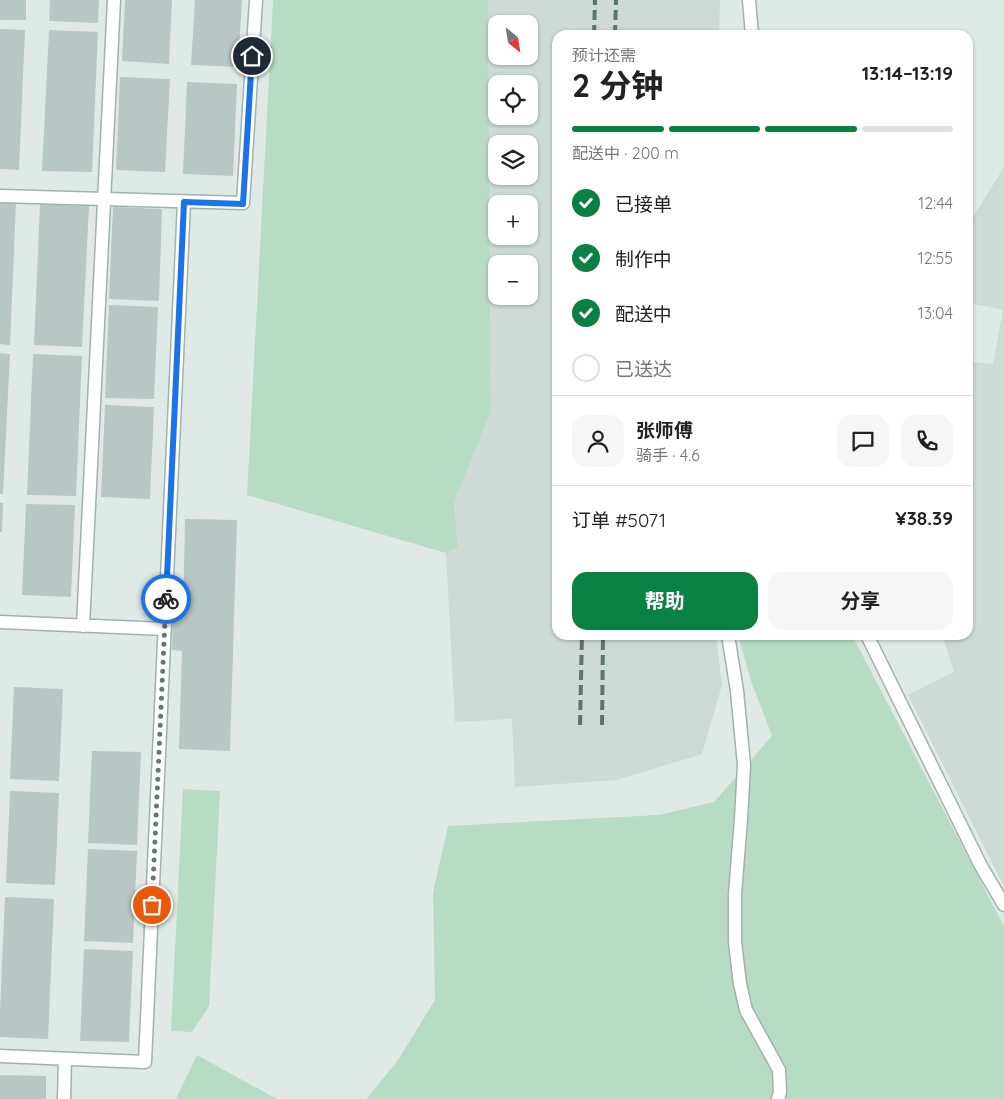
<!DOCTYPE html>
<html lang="zh">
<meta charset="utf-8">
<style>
body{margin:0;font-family:Quicksand,"Noto Sans SC",sans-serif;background:#f6f6f6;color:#222;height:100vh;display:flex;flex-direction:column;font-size:19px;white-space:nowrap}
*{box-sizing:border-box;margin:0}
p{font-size:16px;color:#767676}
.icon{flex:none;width:28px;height:28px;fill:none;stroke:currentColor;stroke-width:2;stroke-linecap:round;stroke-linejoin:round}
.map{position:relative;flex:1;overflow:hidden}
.panel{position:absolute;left:552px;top:30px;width:421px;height:610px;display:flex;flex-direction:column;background:#fff;border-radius:15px;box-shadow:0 1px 4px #0004}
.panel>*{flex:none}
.needle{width:32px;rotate:150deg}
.tools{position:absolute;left:488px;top:15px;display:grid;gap:10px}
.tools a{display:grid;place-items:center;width:50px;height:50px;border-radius:10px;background:#fff;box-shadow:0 1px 4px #0004;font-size:25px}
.pin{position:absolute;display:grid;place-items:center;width:42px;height:42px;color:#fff;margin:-21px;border:2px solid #fff;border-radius:50%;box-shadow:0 1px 5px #0007}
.courier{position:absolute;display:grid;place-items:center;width:50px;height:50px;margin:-25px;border:4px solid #1a73e8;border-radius:50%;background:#fff;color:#222;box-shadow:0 1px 6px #0007}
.headline em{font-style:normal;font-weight:700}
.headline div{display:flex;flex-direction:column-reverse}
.headline{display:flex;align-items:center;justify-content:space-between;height:85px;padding:0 20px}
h1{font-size:32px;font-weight:700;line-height:38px}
.bar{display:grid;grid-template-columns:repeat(4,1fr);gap:8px 5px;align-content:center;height:60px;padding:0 20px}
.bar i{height:6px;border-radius:4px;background:#e0e0e0}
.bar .current{background:#0b8043}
.bar p{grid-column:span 4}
.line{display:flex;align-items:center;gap:12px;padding:0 20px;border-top:1px solid #e0e0e0}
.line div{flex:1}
.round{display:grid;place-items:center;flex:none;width:52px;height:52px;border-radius:15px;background:#f6f6f6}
ol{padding:0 20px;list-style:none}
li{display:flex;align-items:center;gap:15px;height:55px}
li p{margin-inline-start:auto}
li .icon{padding:5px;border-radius:50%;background:#0b8043;color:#fff;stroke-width:4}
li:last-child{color:#767676}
li i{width:28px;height:28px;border:2px solid #e0e0e0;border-radius:50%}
.action{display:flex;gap:10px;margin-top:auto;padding:10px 20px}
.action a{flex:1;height:58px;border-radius:15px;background:#0b8043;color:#fff;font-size:20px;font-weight:700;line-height:58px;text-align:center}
.action a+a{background:#f6f6f6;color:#222}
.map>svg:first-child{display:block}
.built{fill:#cddad5;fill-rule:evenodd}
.green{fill:#b8dbc6}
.building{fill:#b7c7c3}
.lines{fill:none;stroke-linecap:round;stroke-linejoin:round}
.lane-casing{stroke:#a2b1ae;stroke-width:15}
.lane{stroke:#fff;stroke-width:12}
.rail{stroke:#5b7571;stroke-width:4;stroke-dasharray:10 5;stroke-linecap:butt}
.done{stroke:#647774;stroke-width:5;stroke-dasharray:0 9}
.route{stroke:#1a73e8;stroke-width:6}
</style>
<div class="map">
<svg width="1004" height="1099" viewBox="0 0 1004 1099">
<rect width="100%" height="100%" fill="#dfeae6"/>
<path class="built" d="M488 0H720L719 35H558V635H716L722 685 702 754 617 780 515 787 512 719 455 722 446 553 458 547 454 502 491 412ZM496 24H529V56H496ZM496 84H529V116H496ZM496 144H529V176H496ZM496 204H529V236H496ZM496 264H529V296H496Z
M1004 167V884L999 877 908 695 954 672 942 635H969V362L993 364 1003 310 969 303V224Z"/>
<path class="green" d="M273 0H488L491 412 454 502 458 547 446 553 247 495Z
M738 635H852L1004 926V1099H366L398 1060 435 1000 433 892 448 826 659 815 714 802 772 736 751 681Z
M183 789 220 791 209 1006 192 1032 171 1031Z
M197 1055 277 1099H176Z"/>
<path class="building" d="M0 0H26V20H0Z
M50 0H99L98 23 49 21Z
M125 0H172L169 64 122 61Z
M195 0H242L238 67 191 65Z
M0 29 25 30 19 170 0 169Z
M49 30 98 32 92 172 42 171Z
M120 77 170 79 165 172 116 170Z
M187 82 237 84 233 176 183 174Z
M0 203H16L10 345 0 344Z
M40 204 89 206 82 347 34 345Z
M113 207 162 209 159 301 109 299Z
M109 305 158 307 154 399 105 398Z
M0 353 10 354 3 494H0Z
M33 354 82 356 76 496 27 495Z
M105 405 154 407 150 499 101 497Z
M0 503H3L2 532H0Z
M26 504 75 505 71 597 22 595Z
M185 519 237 520 230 751 179 749 182 651 172 650 173 612 183 613Z
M14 687 63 689 59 781 10 779Z
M92 751 141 752 137 845 88 843Z
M10 791 59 793 55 885 6 883Z
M88 849 137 851 133 943 84 941Z
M5 897 54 899 48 1039 0 1037V1011Z
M84 949 133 951 129 1042 80 1041Z
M0 1075 46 1076V1099H0Z"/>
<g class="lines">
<g class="lane-casing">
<path id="lane" d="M749 0 752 35
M0 196 243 203 256 0
M0 622 165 629
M83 626 114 0
M728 635 737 691 744 765 741 819 735 894V942L740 984 746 1010 779 1070 780 1092 778 1099
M867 635 981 866 1004 905
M0 1056 145 1062 184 202
M64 1099 65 1059"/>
</g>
<use href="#lane" class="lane"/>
<path class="rail" d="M594 35 595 0
M615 35 616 0
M580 725 582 635
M602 725 603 635"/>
</g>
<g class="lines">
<path class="done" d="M152 905 166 599"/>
<path class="route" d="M166 599 184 202 243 204 252 56"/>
</g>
</svg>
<div class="tools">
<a><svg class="needle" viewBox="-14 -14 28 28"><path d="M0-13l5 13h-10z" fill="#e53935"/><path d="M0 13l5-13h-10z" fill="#767676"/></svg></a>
<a><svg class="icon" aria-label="locate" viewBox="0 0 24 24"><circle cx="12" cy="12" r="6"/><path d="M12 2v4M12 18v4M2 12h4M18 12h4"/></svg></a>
<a><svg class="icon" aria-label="layers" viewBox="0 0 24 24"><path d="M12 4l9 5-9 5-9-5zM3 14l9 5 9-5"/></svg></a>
<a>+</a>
<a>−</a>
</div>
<div class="pin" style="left:152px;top:905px;background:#ea580c"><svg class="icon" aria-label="bag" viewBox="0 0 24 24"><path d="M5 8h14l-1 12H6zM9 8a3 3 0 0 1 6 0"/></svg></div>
<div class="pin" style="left:252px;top:56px;background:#1f2937"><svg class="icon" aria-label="home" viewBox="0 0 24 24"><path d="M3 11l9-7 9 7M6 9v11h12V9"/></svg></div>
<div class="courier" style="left:166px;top:599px"><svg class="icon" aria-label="bike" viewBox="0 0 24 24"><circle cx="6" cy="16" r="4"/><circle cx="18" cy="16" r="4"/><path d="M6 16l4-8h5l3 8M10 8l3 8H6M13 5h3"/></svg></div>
<section class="panel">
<div class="headline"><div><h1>2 分钟</h1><p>预计还需</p></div><em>13:14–13:19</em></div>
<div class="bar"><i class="current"></i><i class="current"></i><i class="current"></i><i></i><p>配送中 · 200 m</p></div>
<ol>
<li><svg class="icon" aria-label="check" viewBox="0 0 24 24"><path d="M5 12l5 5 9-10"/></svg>已接单<p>12:44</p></li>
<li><svg class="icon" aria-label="check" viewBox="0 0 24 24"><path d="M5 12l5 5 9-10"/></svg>制作中<p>12:55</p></li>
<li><svg class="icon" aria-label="check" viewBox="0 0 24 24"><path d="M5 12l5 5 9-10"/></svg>配送中<p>13:04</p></li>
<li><i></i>已送达</li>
</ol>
<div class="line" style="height:90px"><a class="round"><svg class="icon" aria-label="person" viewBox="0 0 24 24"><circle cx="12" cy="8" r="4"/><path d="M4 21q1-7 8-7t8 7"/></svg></a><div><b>张师傅</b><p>骑手 · 4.6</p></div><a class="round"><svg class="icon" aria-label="chat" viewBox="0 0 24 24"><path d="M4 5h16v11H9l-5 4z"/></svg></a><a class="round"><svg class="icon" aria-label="phone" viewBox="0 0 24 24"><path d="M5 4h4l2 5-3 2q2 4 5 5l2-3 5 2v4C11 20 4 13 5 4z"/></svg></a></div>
<div class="line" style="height:65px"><div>订单 #5071</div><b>¥38.39</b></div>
<div class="action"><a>帮助</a><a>分享</a></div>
</section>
</div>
